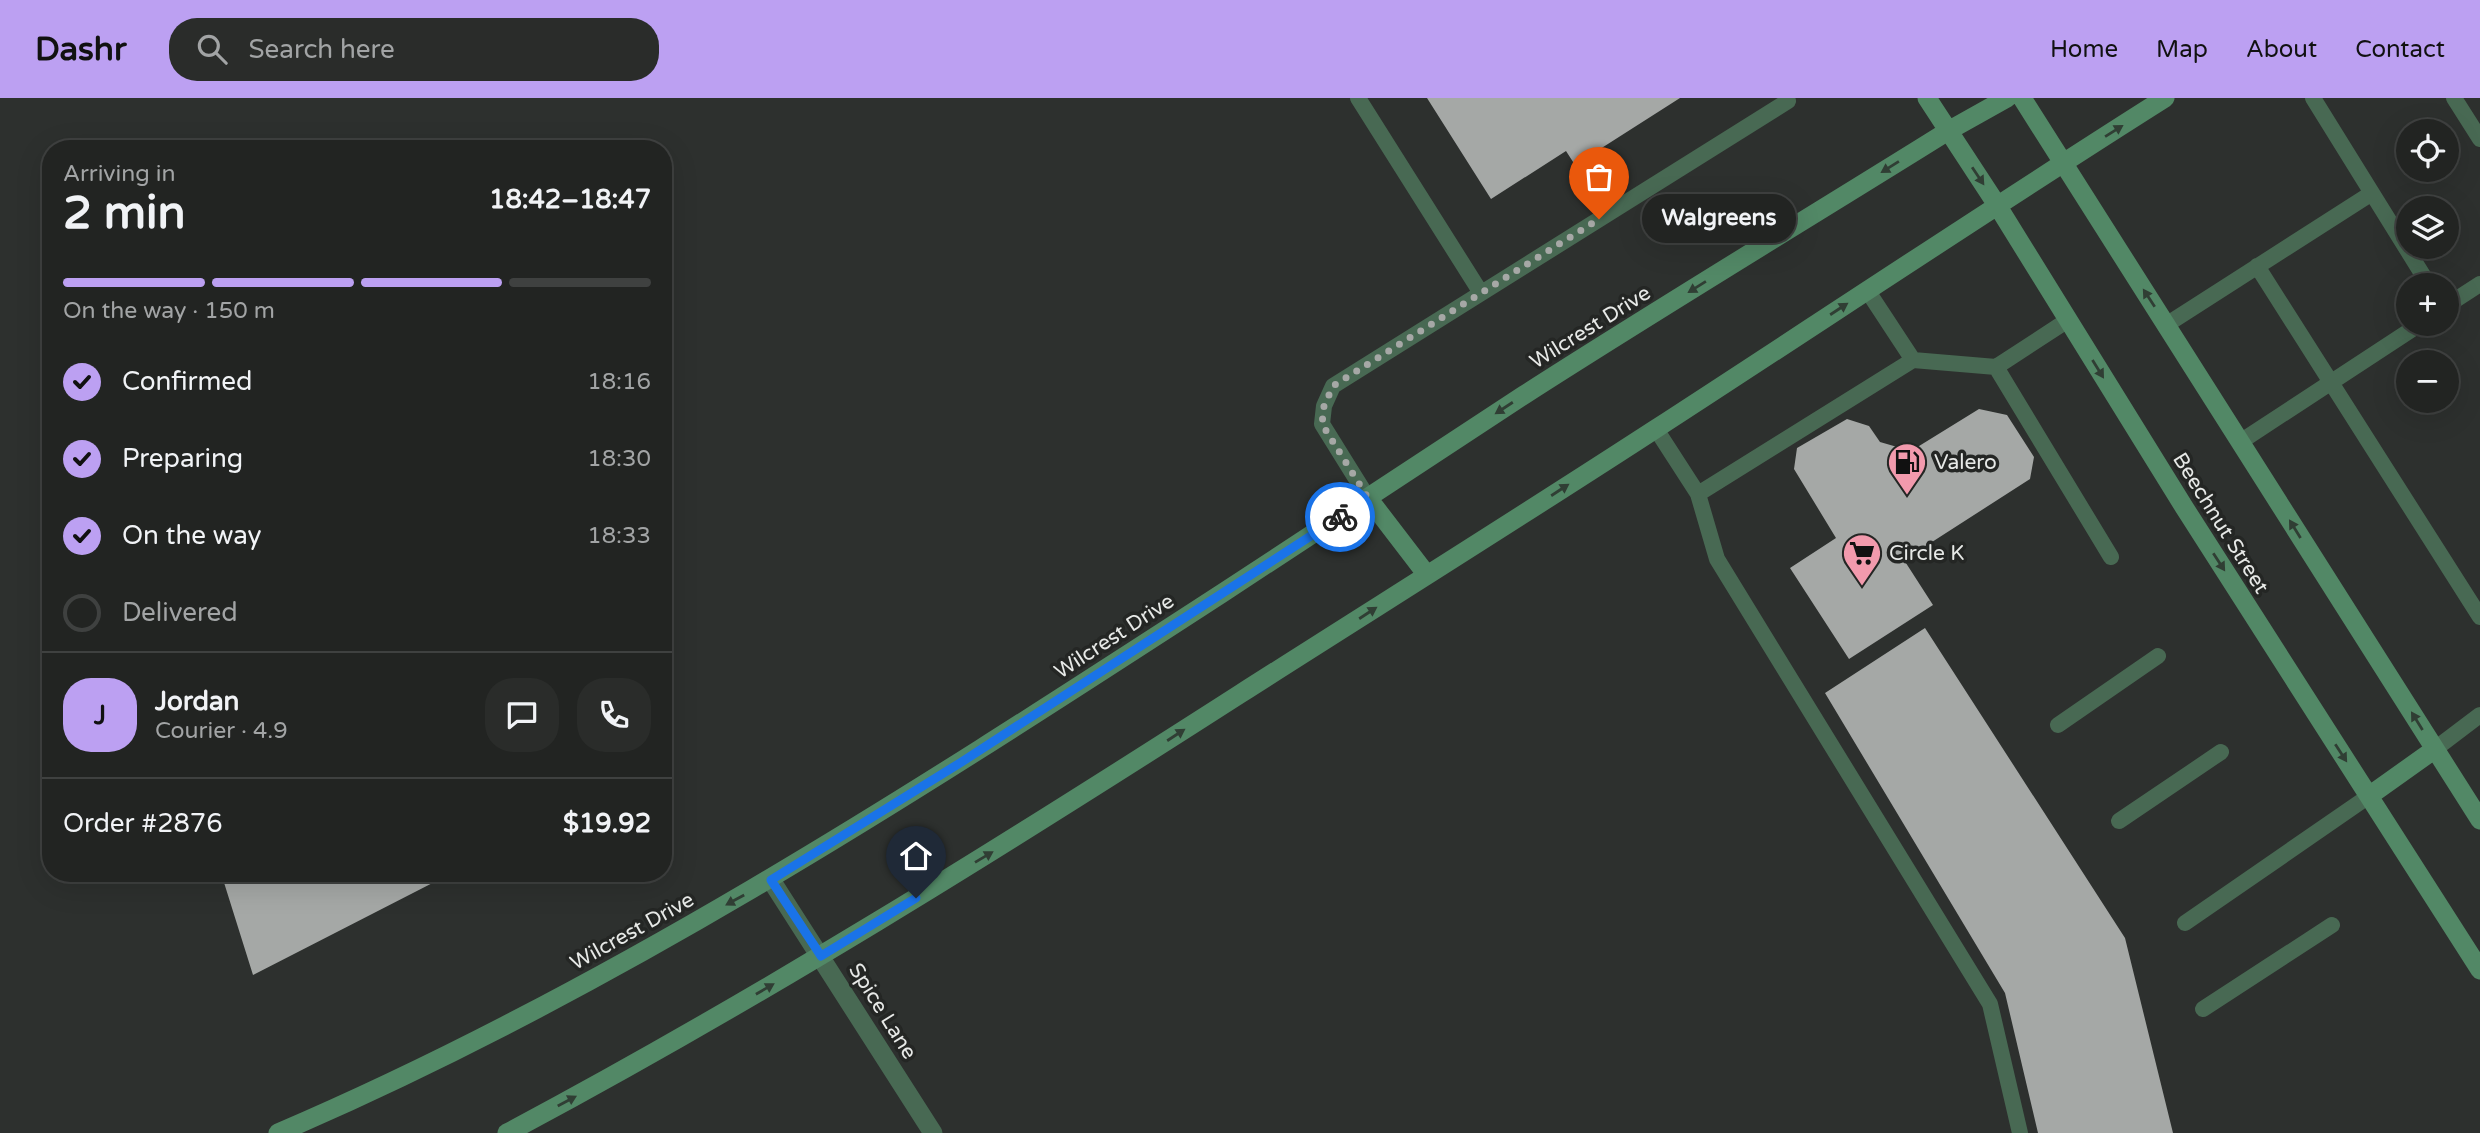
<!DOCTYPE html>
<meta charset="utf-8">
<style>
body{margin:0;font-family:"Varela Round",sans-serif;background:#2a2c2a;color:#f1f3f6;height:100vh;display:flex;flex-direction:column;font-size:26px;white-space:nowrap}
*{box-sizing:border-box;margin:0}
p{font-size:23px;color:#a2a4a5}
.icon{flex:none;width:38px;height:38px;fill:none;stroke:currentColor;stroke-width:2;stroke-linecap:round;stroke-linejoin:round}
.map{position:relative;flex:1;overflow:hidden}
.details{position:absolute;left:42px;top:42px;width:630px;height:742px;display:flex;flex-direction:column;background:#222422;border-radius:28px;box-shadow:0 7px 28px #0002,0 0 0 2px #3f4140}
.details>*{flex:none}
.buttons{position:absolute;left:2396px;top:21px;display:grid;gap:14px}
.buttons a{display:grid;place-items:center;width:63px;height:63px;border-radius:50%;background:#222422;box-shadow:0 7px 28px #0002,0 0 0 2px #3f4140;font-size:35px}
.pin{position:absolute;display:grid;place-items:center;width:60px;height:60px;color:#fff;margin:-72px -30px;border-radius:50% 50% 50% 0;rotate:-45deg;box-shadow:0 0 7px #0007}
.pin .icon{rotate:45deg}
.courier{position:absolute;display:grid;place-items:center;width:70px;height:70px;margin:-35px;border:5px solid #1a73e8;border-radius:50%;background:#fff;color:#222;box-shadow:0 2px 9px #0007}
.bubble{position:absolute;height:49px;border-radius:24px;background:#222422;box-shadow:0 7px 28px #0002,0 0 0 2px #3f4140;font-size:23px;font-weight:800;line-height:49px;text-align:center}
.headline em{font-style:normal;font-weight:800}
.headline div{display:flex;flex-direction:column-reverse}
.headline{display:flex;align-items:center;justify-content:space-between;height:119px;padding:0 21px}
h1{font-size:46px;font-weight:800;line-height:52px}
.bar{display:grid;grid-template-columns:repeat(4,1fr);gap:10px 7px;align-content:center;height:84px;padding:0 21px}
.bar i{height:9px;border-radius:5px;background:#3f4140}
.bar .selected{background:#bca0f2}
.bar p{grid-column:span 4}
.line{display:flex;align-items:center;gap:18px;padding:0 21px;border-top:2px solid #3f4140}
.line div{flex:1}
.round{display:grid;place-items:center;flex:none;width:74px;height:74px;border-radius:28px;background:#2a2c2a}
ol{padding:0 21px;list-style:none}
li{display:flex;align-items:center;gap:21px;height:77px}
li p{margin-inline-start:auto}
li .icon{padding:7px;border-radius:50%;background:#bca0f2;color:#111;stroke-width:4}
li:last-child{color:#a2a4a5}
li i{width:38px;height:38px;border:4px solid #3f4140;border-radius:50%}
header{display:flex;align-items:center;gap:42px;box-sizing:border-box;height:98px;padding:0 35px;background:#bca0f2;color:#111}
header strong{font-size:33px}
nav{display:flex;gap:38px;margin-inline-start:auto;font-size:24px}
.search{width:490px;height:63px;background:#2a2c2a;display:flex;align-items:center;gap:18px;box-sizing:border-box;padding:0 24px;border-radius:28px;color:#a2a4a5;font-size:26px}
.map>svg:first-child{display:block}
.building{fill:#a5a8a6}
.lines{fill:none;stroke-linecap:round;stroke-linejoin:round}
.service{stroke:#486953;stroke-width:16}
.minor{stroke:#486953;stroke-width:19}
.secondary{stroke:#528866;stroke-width:19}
.oneway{fill:#303e34}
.done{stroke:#a6a8a6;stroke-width:7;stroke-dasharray:0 12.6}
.route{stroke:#1a73e8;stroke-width:9}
.labels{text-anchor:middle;stroke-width:7;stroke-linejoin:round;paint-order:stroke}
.street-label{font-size:21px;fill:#e7e9e7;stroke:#242624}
.poi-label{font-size:21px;fill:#e7e9e7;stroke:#242624;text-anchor:start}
</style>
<header>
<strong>Dashr</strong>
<div class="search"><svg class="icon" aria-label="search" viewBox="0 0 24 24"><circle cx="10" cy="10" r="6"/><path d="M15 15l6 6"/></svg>Search here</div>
<nav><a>Home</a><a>Map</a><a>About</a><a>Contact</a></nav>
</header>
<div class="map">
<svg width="2480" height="1035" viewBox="0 0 2480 1035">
<rect width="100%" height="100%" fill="#2d302e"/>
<path class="building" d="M1427 0H1680L1575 67 1566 53 1491 101Z
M1979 311 2007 317 2034 359 2030 381 1904 462 1933 507 1849 561 1790 470 1836 440 1794 371 1797 350 1847 321 1869 328 1880 344 1911 353Z
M1925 530 2125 840 2173 1035H2038L2005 895 1825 595Z
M221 775H452L253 877Z"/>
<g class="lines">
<path class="service" d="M1358 0 1481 195
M2313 0 2429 187
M2454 0 2480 41
M2257 168 2480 519
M1867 192 1913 262
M2446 208 2480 186
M2166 227 2372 95
M1996 269 2068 222
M1656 331 1698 396 1717 461 1990 906 2020 1035
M2240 344 2420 226
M1698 396 1913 262 1996 269 2111 459
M1368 400 1322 326 1324 308 1333 288 1788 3 1786 0
M2058 627 2158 558
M2435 651 2480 617
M2119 723 2221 654
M2185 825 2369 698
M2203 911 2332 827"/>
<path class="minor" d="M771 782 933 1035"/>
<path class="secondary" d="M1927 0 1997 107 2184 409 2480 872
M2022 0 2480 722
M1368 400 1427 477
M2369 698 2435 651
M278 1035C612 892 917 693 1221 496 1322 430 1423 363 1524 297 1664 207 1807 121 1948 33L2007 0
M507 1035C759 901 1000 750 1240 596 1378 508 1517 421 1654 332 1825 221 1994 108 2165 0"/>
</g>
<defs><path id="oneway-solid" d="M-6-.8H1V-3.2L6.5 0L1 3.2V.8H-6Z" transform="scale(1.75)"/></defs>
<g class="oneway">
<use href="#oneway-solid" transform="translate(2114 33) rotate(-32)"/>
<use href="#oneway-solid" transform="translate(1890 69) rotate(148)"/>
<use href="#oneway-solid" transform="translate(1978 78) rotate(56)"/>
<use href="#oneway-solid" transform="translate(1697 189) rotate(148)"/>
<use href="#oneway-solid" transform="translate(2149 200) rotate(-123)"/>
<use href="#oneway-solid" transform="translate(1839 211) rotate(-33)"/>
<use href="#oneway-solid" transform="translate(2098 271) rotate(58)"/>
<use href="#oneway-solid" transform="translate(1504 310) rotate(147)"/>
<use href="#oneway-solid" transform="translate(1560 392) rotate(-33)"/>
<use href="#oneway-solid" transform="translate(2295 431) rotate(-122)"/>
<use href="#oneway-solid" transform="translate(2219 464) rotate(57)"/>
<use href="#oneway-solid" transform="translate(1368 515) rotate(-33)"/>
<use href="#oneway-solid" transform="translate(2417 623) rotate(-122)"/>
<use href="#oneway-solid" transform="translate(1176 637) rotate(-33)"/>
<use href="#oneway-solid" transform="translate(2341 655) rotate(57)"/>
<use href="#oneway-solid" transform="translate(984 759) rotate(-31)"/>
<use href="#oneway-solid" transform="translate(735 802) rotate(151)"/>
<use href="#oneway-solid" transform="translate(765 891) rotate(-30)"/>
<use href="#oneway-solid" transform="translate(567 1003) rotate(-28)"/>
</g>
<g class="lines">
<path class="done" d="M1340 419 1368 400 1322 326 1324 308 1333 288 1599 121"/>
<path class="route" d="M916 800 821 858 771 782 960 665 1340 419"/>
</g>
<defs>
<g id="fuel-pin" transform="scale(2.0125)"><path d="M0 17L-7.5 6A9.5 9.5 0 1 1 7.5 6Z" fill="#f29aad" stroke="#242624"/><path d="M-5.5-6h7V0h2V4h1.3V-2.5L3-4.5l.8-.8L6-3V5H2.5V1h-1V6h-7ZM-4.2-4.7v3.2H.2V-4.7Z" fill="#111"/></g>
<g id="supermarket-pin" transform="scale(2.0125)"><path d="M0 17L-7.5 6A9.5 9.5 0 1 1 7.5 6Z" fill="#f29aad" stroke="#242624"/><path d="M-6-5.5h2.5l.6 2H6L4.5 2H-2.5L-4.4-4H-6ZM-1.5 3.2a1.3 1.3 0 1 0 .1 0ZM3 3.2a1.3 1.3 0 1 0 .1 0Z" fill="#111"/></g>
</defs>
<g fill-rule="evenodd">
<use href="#fuel-pin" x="1907" y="364"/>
<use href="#supermarket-pin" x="1862" y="455"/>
</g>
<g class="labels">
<g class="street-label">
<text transform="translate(1590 229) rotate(-32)" y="7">Wilcrest Drive</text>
<text transform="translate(2221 425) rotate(58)" y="7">Beechnut Street</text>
<text transform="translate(1114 538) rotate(-33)" y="7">Wilcrest Drive</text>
<text transform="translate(632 833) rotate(-29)" y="7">Wilcrest Drive</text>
<text transform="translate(883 913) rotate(58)" y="7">Spice Lane</text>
</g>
<g class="poi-label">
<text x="1934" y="371">Valero</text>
<text x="1889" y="462">Circle K</text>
</g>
</g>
</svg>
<div class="buttons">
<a><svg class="icon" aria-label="locate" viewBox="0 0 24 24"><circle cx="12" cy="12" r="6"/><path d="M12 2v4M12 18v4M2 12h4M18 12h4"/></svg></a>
<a><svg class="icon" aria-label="layers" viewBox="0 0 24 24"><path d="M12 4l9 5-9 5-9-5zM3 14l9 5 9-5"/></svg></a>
<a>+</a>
<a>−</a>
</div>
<div class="pin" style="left:1599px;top:121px;background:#ea580c"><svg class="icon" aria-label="bag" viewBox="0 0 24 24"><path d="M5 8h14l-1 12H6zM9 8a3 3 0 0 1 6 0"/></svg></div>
<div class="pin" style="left:916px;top:800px;background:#1f2937"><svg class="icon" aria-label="home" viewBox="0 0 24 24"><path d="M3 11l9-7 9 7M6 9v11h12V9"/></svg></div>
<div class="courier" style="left:1340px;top:419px"><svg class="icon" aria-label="bike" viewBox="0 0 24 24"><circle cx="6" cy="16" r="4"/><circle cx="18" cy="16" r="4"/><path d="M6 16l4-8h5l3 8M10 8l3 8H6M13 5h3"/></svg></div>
<div class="bubble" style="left:1642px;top:96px;width:154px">Walgreens</div>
<section class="details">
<div class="headline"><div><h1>2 min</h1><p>Arriving in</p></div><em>18:42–18:47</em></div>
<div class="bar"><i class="selected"></i><i class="selected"></i><i class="selected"></i><i></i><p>On the way · 150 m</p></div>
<ol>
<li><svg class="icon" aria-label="check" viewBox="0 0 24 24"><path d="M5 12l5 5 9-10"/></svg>Confirmed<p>18:16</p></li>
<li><svg class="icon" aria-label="check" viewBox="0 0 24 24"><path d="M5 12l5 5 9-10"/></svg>Preparing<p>18:30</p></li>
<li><svg class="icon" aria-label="check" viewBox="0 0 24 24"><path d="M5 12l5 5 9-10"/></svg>On the way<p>18:33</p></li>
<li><i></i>Delivered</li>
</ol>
<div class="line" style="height:126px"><b class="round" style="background:#bca0f2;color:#111">J</b><div><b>Jordan</b><p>Courier · 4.9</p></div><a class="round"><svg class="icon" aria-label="chat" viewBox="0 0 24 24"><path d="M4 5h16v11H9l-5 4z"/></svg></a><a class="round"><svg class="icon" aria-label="phone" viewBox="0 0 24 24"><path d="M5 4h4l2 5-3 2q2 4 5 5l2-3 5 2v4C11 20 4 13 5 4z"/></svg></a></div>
<div class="line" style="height:91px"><div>Order #2876</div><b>$19.92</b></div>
</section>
</div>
